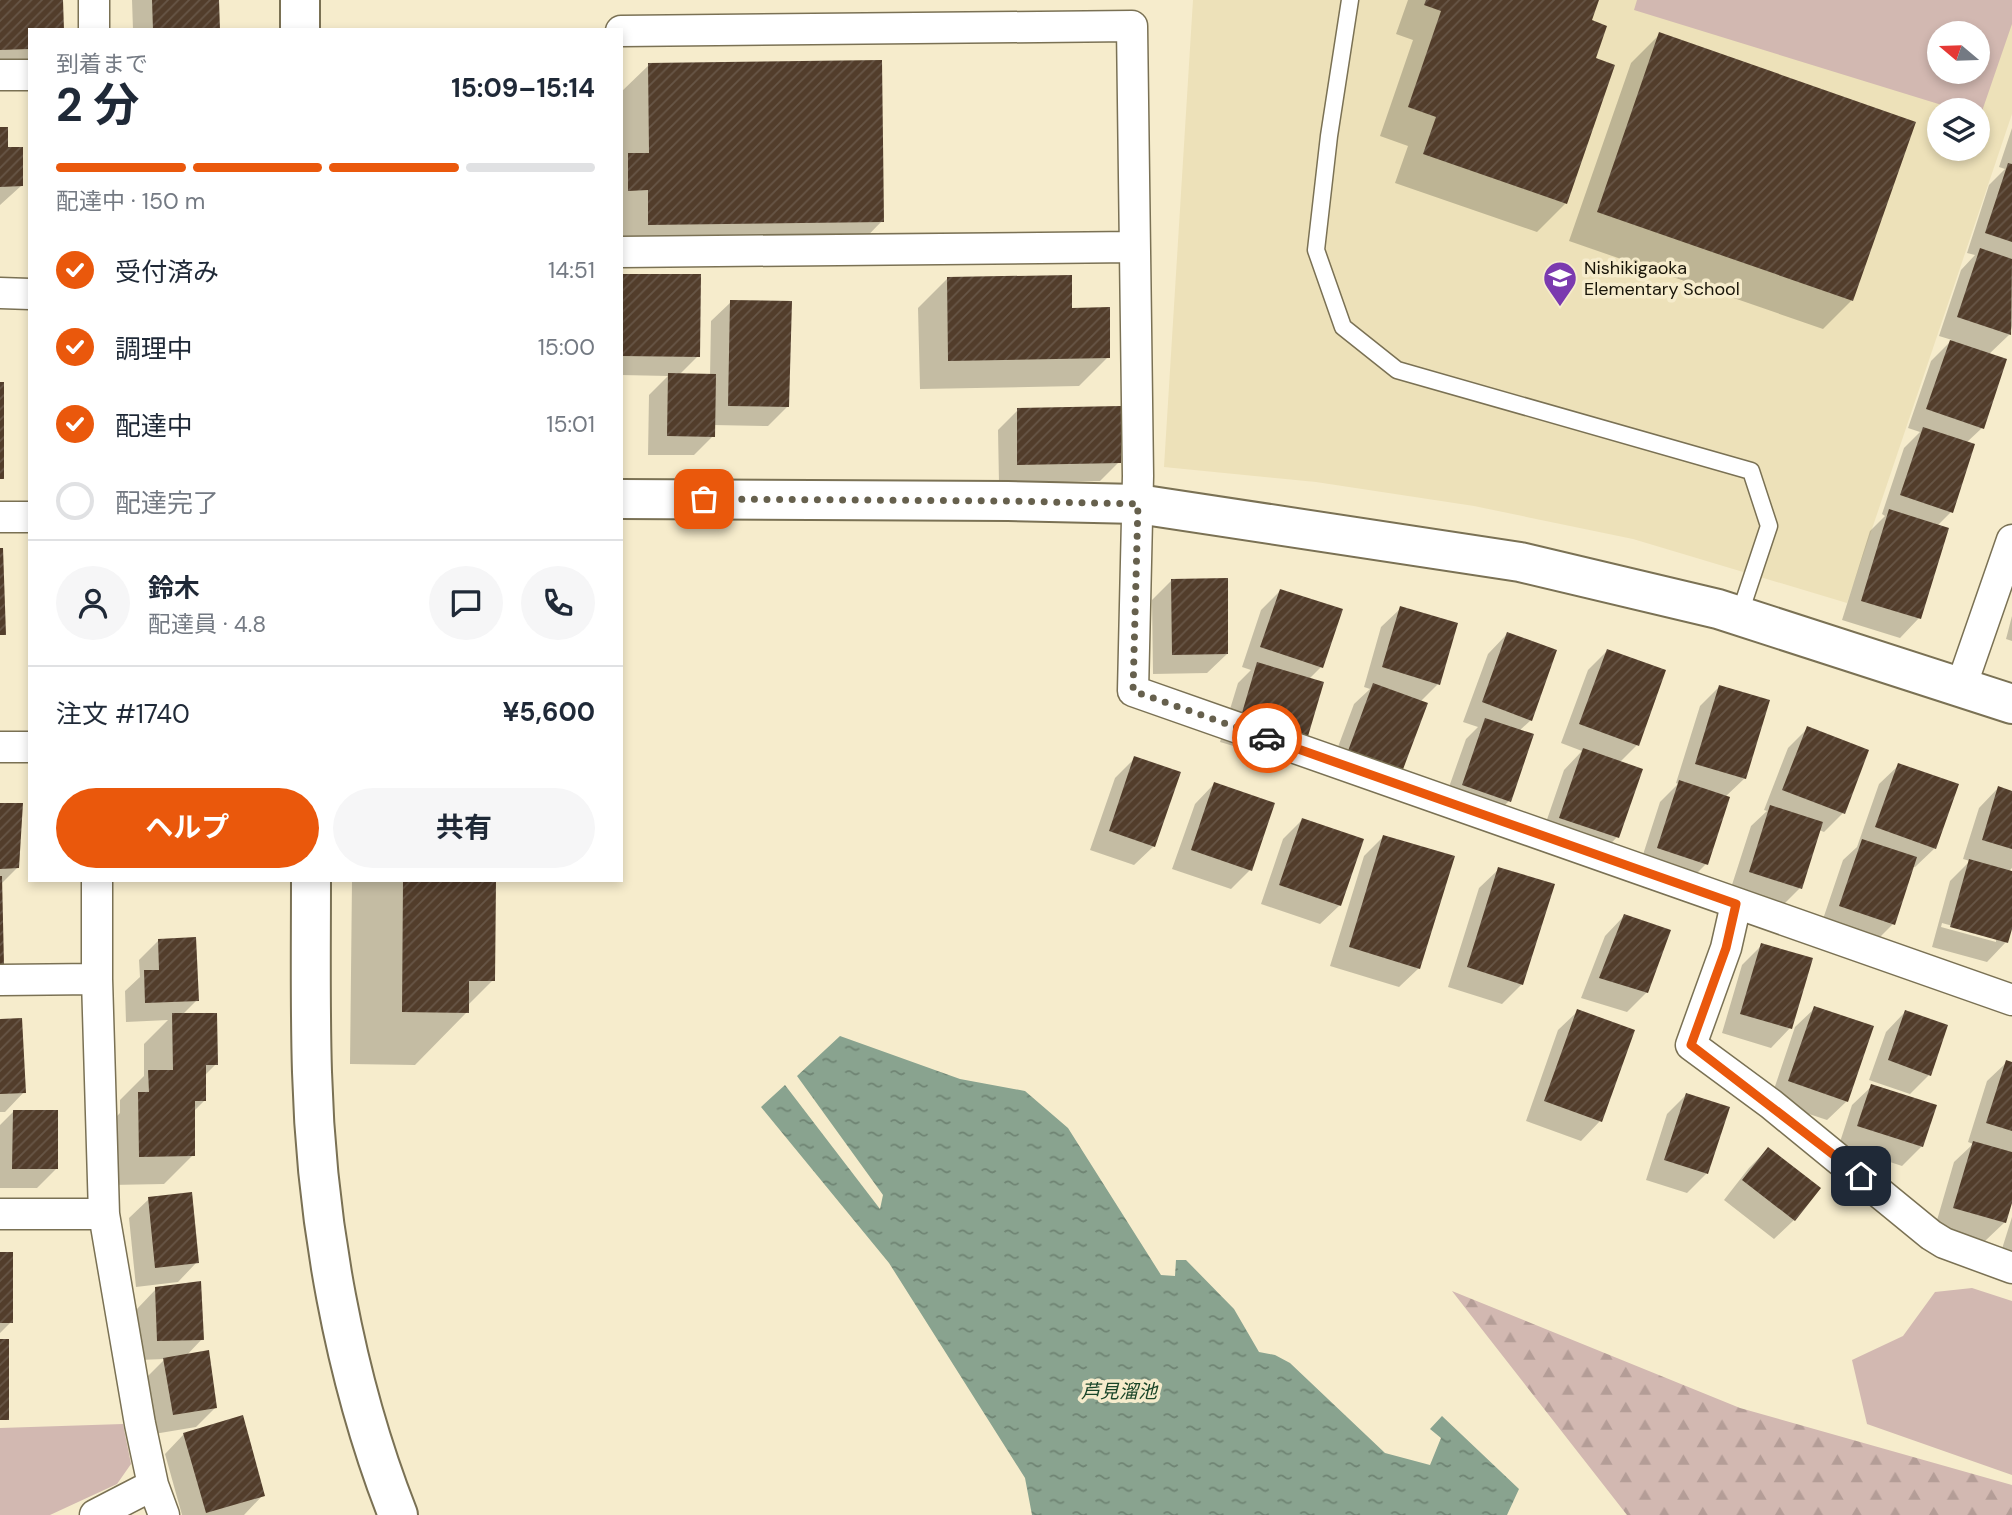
<!DOCTYPE html>
<html lang="ja">
<meta charset="utf-8">
<style>
body{margin:0;font-family:"DM Sans","Noto Sans JP",sans-serif;background:#f6f6f7;color:#1f2937;height:100vh;display:flex;flex-direction:column;font-size:26px;white-space:nowrap}
*{box-sizing:border-box;margin:0}
p{font-size:23px;color:#747a83}
.icon{flex:none;width:38px;height:38px;fill:none;stroke:currentColor;stroke-width:2;stroke-linecap:round;stroke-linejoin:round}
.map{position:relative;flex:1;overflow:hidden}
.side{position:absolute;left:28px;top:28px;width:595px;height:854px;display:flex;flex-direction:column;background:#fff;border-radius:0px;box-shadow:0 4px 10px #0003}
.side>*{flex:none}
.needle{width:46px;rotate:289deg}
.controls{position:absolute;left:1927px;top:21px;display:grid;gap:14px}
.controls a{display:grid;place-items:center;width:63px;height:63px;border-radius:50%;background:#fff;box-shadow:0 4px 10px #0003;font-size:35px}
.pin{position:absolute;display:grid;place-items:center;width:60px;height:60px;color:#fff;margin:-30px;border-radius:14px;box-shadow:0 4px 10px #0006}
.courier{position:absolute;display:grid;place-items:center;width:70px;height:70px;margin:-35px;border:5px solid #ea580c;border-radius:50%;background:#fff;color:#222;box-shadow:0 2px 9px #0007}
.overview em{font-style:normal;font-weight:700}
.overview div{display:flex;flex-direction:column-reverse}
.overview{display:flex;align-items:center;justify-content:space-between;height:119px;padding:0 28px}
h1{font-size:46px;font-weight:700;line-height:52px}
.bar{display:grid;grid-template-columns:repeat(4,1fr);gap:10px 7px;align-content:center;height:84px;padding:0 28px}
.bar i{height:9px;border-radius:5px;background:#e0e1e3}
.bar .selected{background:#ea580c}
.bar p{grid-column:span 4}
.line{display:flex;align-items:center;gap:18px;padding:0 28px;border-top:2px solid #e0e1e3}
.line div{flex:1}
.round{display:grid;place-items:center;flex:none;width:74px;height:74px;border-radius:37px;background:#f6f6f7}
ol{padding:0 28px;list-style:none}
li{display:flex;align-items:center;gap:21px;height:77px}
li p{margin-inline-start:auto}
li .icon{padding:7px;border-radius:50%;background:#ea580c;color:#fff;stroke-width:4}
li:last-child{color:#747a83}
li i{width:38px;height:38px;border:4px solid #e0e1e3;border-radius:50%}
.action{display:flex;gap:14px;margin-top:auto;padding:14px 28px}
.action a{flex:1;height:80px;border-radius:42px;background:#ea580c;color:#fff;font-size:28px;font-weight:700;line-height:80px;text-align:center}
.action a+a{background:#f6f6f7;color:#1f2937}
.map>svg:first-child{display:block}
.built{fill:#ede1b9;fill-rule:evenodd}
.forest{fill:url(#forest-firs)}
.park{fill:#d2b8b1;fill-rule:evenodd}
.water{fill:url(#water-ripples)}
.shadow{fill:#0003;fill-rule:evenodd}
.building{fill:url(#building-hatch)}
.lines{fill:none;stroke-linecap:round;stroke-linejoin:round}
.service-casing{stroke:#7a7154;stroke-width:19}
.minor-casing{stroke:#7a7154;stroke-width:33}
.tertiary-casing{stroke:#7a7154;stroke-width:42}
.secondary-casing{stroke:#7a7154;stroke-width:42}
.service{stroke:#fff;stroke-width:16}
.minor{stroke:#fff;stroke-width:30}
.tertiary{stroke:#fff;stroke-width:38}
.secondary{stroke:#fff;stroke-width:38}
.done{stroke:#66604d;stroke-width:7;stroke-dasharray:0 12.6}
.route{stroke:#ea580c;stroke-width:9}
.labels{text-anchor:middle;stroke-width:7;stroke-linejoin:round;paint-order:stroke}
.poi-label{font-size:18px;fill:#191509;stroke:#f6eccc;text-anchor:start}
.water-label{font-size:19px;font-style:italic;fill:#194528;stroke:#f6eccc}
</style>
<div class="map">
<svg width="2012" height="1515" viewBox="0 0 2012 1515">
<defs>
<pattern id="forest-firs" width="22" height="20" patternUnits="userSpaceOnUse" patternTransform="scale(1.75)"><rect width="22" height="20" fill="#d2b8b1"/><path d="M5 1l3.5 6h-7zM16 11l3.5 6h-7z" fill="#b49d97"/></pattern>
<pattern id="water-ripples" width="26" height="14" patternUnits="userSpaceOnUse" patternTransform="scale(1.75)"><rect width="26" height="14" fill="#89a38f"/><path d="M2 4q2-2 4 0t4 0M15 11q2-2 4 0t4 0" fill="none" stroke="#6f8473"/></pattern>
<pattern id="building-hatch" width="6" height="6" patternUnits="userSpaceOnUse" patternTransform="scale(1.75)"><rect width="6" height="6" fill="#523d2b"/><path d="M-1 1l2-2M0 6l6-6M5 7l2-2" fill="none" stroke="#675647"/></pattern>
</defs>
<rect width="100%" height="100%" fill="#f6eccc"/>
<path class="built" d="M1193 0H2012V114L1847 603 1633 539 1474 506 1316 482 1164 467ZM1939 33H1978V72H1939ZM1939 110H1978V149H1939Z"/>
<path class="forest" d="M1452 1291 1740 1408 2012 1485V1515H1627Z"/>
<path class="park" d="M1637 0H2012V24L1980 117 1978 116V110H1958L1634 10ZM1939 33H1978V72H1939Z
M1972 1288 2012 1301V1475L1867 1424 1852 1360 1903 1336 1935 1292Z
M123 1424 131 1464 117 1484 50 1515H0V1428Z"/>
<path class="water" d="M840 1036 960 1079 1025 1091 1068 1128 1161 1275 1175 1276 1176 1260H1186L1234 1309 1259 1352 1275 1355 1290 1363 1385 1453 1430 1465 1441 1438 1430 1429 1442 1416 1519 1489 1507 1515H1032L1025 1478 889 1263 761 1107 785 1085 880 1209 883 1195 797 1076Z"/>
<path class="shadow" d="M0 0H62L30 30V68H0Z
M132 0H217L218 30H133Z
M1408 0H1597L1590 22 1594 60 1566 203 1537 232 1395 183 1408 146 1380 136 1413 40 1396 34Z
M1660 34 1852 300 1823 329 1569 241 1631 63Z
M649 65 882 221 845 259 621 262V92Z
M2012 128V326L2010 334 1988 355 1982 428 1966 443 1951 512 1937 526 1919 618 1900 638 1842 620 1870 531 1885 516 1882 514 1904 448 1920 432 1908 428 1931 361 1952 340 1939 336 1961 270 1975 255 1967 253 1989 185 2005 169 1999 167Z
M0 129 21 186 0 205Z
M623 275 698 356 679 375 710 376 711 321 731 302 788 406 768 426 713 425V436L694 455H648L649 395 668 376 621 375V277Z
M947 279 1070 310 1108 357 1079 386 920 389 918 308Z
M1018 410 1119 462 1100 481 999 483 998 430Z
M1171 581 1227 654 1207 673 1153 674 1152 600Z
M1280 591 1321 667 1309 679 1305 742 1285 761 1220 742 1238 683 1251 670 1242 667 1261 610Z
M1401 608 1438 684 1420 702 1329 771 1354 704 1370 689 1364 687 1381 627Z
M2012 616V641L2006 639Z
M1507 634 1531 720 1519 731 1509 801 1489 820 1443 804 1466 739 1478 727 1463 722 1488 654Z
M1607 651 1637 745 1619 763 1617 837 1598 857 1541 837 1564 770 1582 751 1561 743 1588 670Z
M1719 687 1745 778 1725 797 1706 864 1687 883 1639 867 1660 802 1678 784 1676 783 1700 706Z
M1808 728 1843 813 1824 832 1819 830 1800 888 1781 907 1730 891 1751 826 1767 811 1764 810 1788 748Z
M1135 758 1154 846 1134 865 1090 850 1115 778Z
M1899 765 1935 848 1915 867H1912L1893 924 1874 943 1821 925 1843 860 1857 847 1879 784Z
M1214 784 1250 870 1231 889 1172 869 1195 804Z
M1998 788 2012 793V868L2008 872 2012 873V923L2006 942 1987 962 1932 947 1950 881 1970 861 1963 859 1979 808ZM1942 923 1996 938V942L1941 927Z
M0 805 18 867 1 884 2 964 0 966Z
M1302 820 1340 905 1320 924 1261 904 1283 839Z
M1383 837 1419 968 1399 987 1330 966 1364 856Z
M1499 869 1522 984 1502 1004 1448 987 1479 888Z
M352 880H496L494 882 493 980 467 1006V1012L415 1065 350 1064Z
M1624 916 1647 992 1627 1012 1581 998 1605 936Z
M159 940 197 1000 182 1015 216 1064 204 1076 205 1100 193 1112V1155L164 1184 111 1185 110 1123 120 1113V1100L144 1076V1044L168 1020 126 1022 125 991 140 977 139 960Z
M1762 945 1790 1028 1771 1048 1722 1033 1742 965Z
M1815 1008 1847 1101 1827 1120 1770 1101 1795 1027Z
M1578 1011 1600 1121 1581 1141 1526 1121 1558 1030Z
M1905 1012 1929 1075 1910 1094 1869 1080 1886 1032Z
M0 1021 24 1092 5 1112H0Z
M2007 1062 2012 1064V1196L2005 1222 1985 1241 1935 1227 1954 1162 1973 1144 1968 1142 1987 1081Z
M1872 1086 1922 1146 1902 1166 1839 1145 1852 1105Z
M1686 1095 1728 1108 1706 1174 1687 1193 1646 1180 1667 1114Z
M14 1111 56 1169 37 1188H0V1125Z
M1768 1149 1818 1189 1794 1220 1774 1239 1724 1200 1749 1168Z
M149 1199 197 1262 178 1282 136 1287 129 1218Z
M2012 1217V1256L2001 1252Z
M0 1254 11 1322 0 1333Z
M156 1289 202 1339 186 1356 215 1408 196 1427 154 1434 145 1379 165 1359 138 1360 137 1309Z
M184 1434 263 1495 244 1515H182L165 1454Z"/>
<path class="building" d="M0 0H63L64 30H30V49L0 50Z
M152 0H219L220 30H153Z
M1426 0H1599L1592 20 1607 26 1596 58 1615 65 1567 204 1423 154 1436 117 1408 107 1441 11 1424 5Z
M1659 32 1916 122 1853 301 1597 212Z
M882 60 884 222 648 225V190L628 191V153H649L648 63Z
M0 127H8V147H23V186L0 187Z
M2008 163 2012 164V242L1985 233Z
M1980 248 2012 259 2011 335 1957 317Z
M623 274H701L700 357 622 356Z
M1072 275V308L1110 307V358L948 361 947 277Z
M730 300 792 301 789 407 728 406Z
M1950 340 2007 359 1984 429 1926 409Z
M668 373 716 374 715 437 667 436Z
M0 382H4V479H0Z
M1121 406V463L1017 465V408Z
M1923 427 1975 444 1953 513 1900 495Z
M1889 509 1949 528 1921 619 1861 601Z
M0 548H3L6 635H0Z
M1228 578V654L1172 655 1171 579Z
M1280 589 1343 609 1323 668 1260 647Z
M1400 606 1458 623 1440 685 1382 667Z
M1507 632 1557 650 1532 721 1482 702Z
M1607 649 1666 670 1639 746 1579 724Z
M1257 662 1324 682 1306 743 1239 723Z
M1373 683 1428 703 1402 772 1348 751Z
M1719 685 1770 700 1746 779 1695 764Z
M1485 718 1534 734 1511 802 1462 785Z
M1807 726 1869 750 1845 814 1782 790Z
M1583 748 1643 769 1619 838 1559 818Z
M1134 756 1181 772 1155 847 1109 831Z
M1898 763 1959 784 1936 849 1875 827Z
M1679 780 1730 797 1708 865 1657 848Z
M1214 782 1275 803 1252 871 1191 850Z
M1998 786 2012 791V849L1982 840Z
M0 803H23L19 868 0 869Z
M1770 805 1823 822 1802 889 1749 872Z
M1302 818 1364 839 1341 906 1279 885Z
M1383 835 1455 856 1420 969 1349 947Z
M1862 839 1917 857 1895 925 1839 906Z
M1969 859 2012 871V929L2008 943 1950 927Z
M1498 867 1555 884 1523 985 1467 967Z
M0 876H2L4 965H0Z
M403 880H496L495 981H469V1013L402 1012Z
M1624 914 1671 930 1648 993 1599 978Z
M196 937 199 1001 145 1003 144 970H159L158 939Z
M1761 943 1813 958 1792 1029 1740 1014Z
M1814 1006 1874 1026 1848 1102 1788 1081Z
M1577 1009 1635 1030 1602 1122 1544 1101Z
M1905 1010 1948 1025 1931 1076 1888 1060Z
M172 1013H217L218 1065H206V1101H195V1156L139 1157 138 1092H149L148 1070H173Z
M22 1018 26 1093 0 1094V1019Z
M2006 1060 2012 1062V1131L1986 1123Z
M1871 1084 1937 1105 1923 1147 1857 1126Z
M1686 1093 1730 1107 1708 1174 1664 1160Z
M13 1110H58V1169H12Z
M1973 1141 2012 1152V1203L2006 1223 1953 1208Z
M1768 1147 1821 1188 1795 1221 1742 1180Z
M192 1192 199 1263 155 1268 148 1197Z
M0 1252H13V1323H0Z
M201 1281 204 1340 157 1341 155 1287Z
M0 1339H9V1420H0Z
M209 1350 217 1408 173 1415 163 1358Z
M243 1415 265 1496 206 1513 183 1433Z"/>
<g class="lines">
<g class="service-casing">
<path id="service" d="M1350 0 1329 136 1316 250 1343 327 1397 370 1751 471 1769 526 1739 616"/>
</g>
<g class="minor-casing">
<path id="minor" d="M94 30V0
M621 31 1132 26 1138 476 1133 691 2012 1000
M0 75H30
M621 252 1134 247
M0 293 30 294
M0 517H30
M1961 687 2012 540
M0 747H30
M97 880V979L104 1214 140 1424 153 1485 164 1515
M1736 904 1726 948 1691 1045 1771 1104 1931 1235 1944 1243 2012 1268
M0 980 97 979
M0 1214H104
M95 1515 153 1485"/>
</g>
<g class="tertiary-casing">
<path id="tertiary" d="M621 499 1008 501 1138 504 1520 562 1718 609 2012 704"/>
</g>
<g class="secondary-casing">
<path id="secondary" d="M300 30V0
M311 880C311 944 310 1008 312 1072 316 1219 344 1378 398 1515"/>
</g>
<use href="#service" class="service"/>
<use href="#minor" class="minor"/>
<use href="#tertiary" class="tertiary"/>
<use href="#secondary" class="secondary"/>
</g>
<g class="lines">
<path class="done" d="M704 499 1008 501 1138 504 1133 691 1267 738"/>
<path class="route" d="M1267 738 1736 904 1726 948 1691 1045 1861 1176"/>
</g>
<defs>
<g id="school-pin" transform="scale(1.75)"><path d="M0 17L-7.5 6A9.5 9.5 0 1 1 7.5 6Z" fill="#7b3aaf" stroke="#f6eccc"/><path d="M0-5L7-2L0 1L-7-2ZM-4 1L0 2.5L4 1V4Q0 6-4 4Z" fill="#fff"/></g>
</defs>
<g fill-rule="evenodd">
<use href="#school-pin" x="1560" y="278"/>
</g>
<g class="labels">
<g class="poi-label">
<text x="1584" y="274">Nishikigaoka<tspan x="1584" dy="21">Elementary School</tspan></text>
</g>
<g class="water-label">
<text x="1119" y="1398">芦見溜池</text>
</g>
</g>
</svg>
<div class="controls">
<a><svg class="needle" viewBox="-14 -14 28 28"><path d="M0-13l5 13h-10z" fill="#e53935"/><path d="M0 13l5-13h-10z" fill="#747a83"/></svg></a>
<a><svg class="icon" aria-label="layers" viewBox="0 0 24 24"><path d="M12 4l9 5-9 5-9-5zM3 14l9 5 9-5"/></svg></a>
</div>
<div class="pin" style="left:704px;top:499px;background:#ea580c"><svg class="icon" aria-label="bag" viewBox="0 0 24 24"><path d="M5 8h14l-1 12H6zM9 8a3 3 0 0 1 6 0"/></svg></div>
<div class="pin" style="left:1861px;top:1176px;background:#1f2937"><svg class="icon" aria-label="home" viewBox="0 0 24 24"><path d="M3 11l9-7 9 7M6 9v11h12V9"/></svg></div>
<div class="courier" style="left:1267px;top:738px"><svg class="icon" aria-label="car" viewBox="0 0 24 24"><path d="M5 17H2v-5l4-1 3-4h7l3 4 3 1v5h-3M9 17h6M6 11h13"/><circle cx="7" cy="17" r="2"/><circle cx="17" cy="17" r="2"/></svg></div>
<section class="side">
<div class="overview"><div><h1>2 分</h1><p>到着まで</p></div><em>15:09–15:14</em></div>
<div class="bar"><i class="selected"></i><i class="selected"></i><i class="selected"></i><i></i><p>配達中 · 150 m</p></div>
<ol>
<li><svg class="icon" aria-label="check" viewBox="0 0 24 24"><path d="M5 12l5 5 9-10"/></svg>受付済み<p>14:51</p></li>
<li><svg class="icon" aria-label="check" viewBox="0 0 24 24"><path d="M5 12l5 5 9-10"/></svg>調理中<p>15:00</p></li>
<li><svg class="icon" aria-label="check" viewBox="0 0 24 24"><path d="M5 12l5 5 9-10"/></svg>配達中<p>15:01</p></li>
<li><i></i>配達完了</li>
</ol>
<div class="line" style="height:126px"><a class="round"><svg class="icon" aria-label="person" viewBox="0 0 24 24"><circle cx="12" cy="8" r="4"/><path d="M4 21q1-7 8-7t8 7"/></svg></a><div><b>鈴木</b><p>配達員 · 4.8</p></div><a class="round"><svg class="icon" aria-label="chat" viewBox="0 0 24 24"><path d="M4 5h16v11H9l-5 4z"/></svg></a><a class="round"><svg class="icon" aria-label="phone" viewBox="0 0 24 24"><path d="M5 4h4l2 5-3 2q2 4 5 5l2-3 5 2v4C11 20 4 13 5 4z"/></svg></a></div>
<div class="line" style="height:91px"><div>注文 #1740</div><b>¥5,600</b></div>
<div class="action"><a>ヘルプ</a><a>共有</a></div>
</section>
</div>
